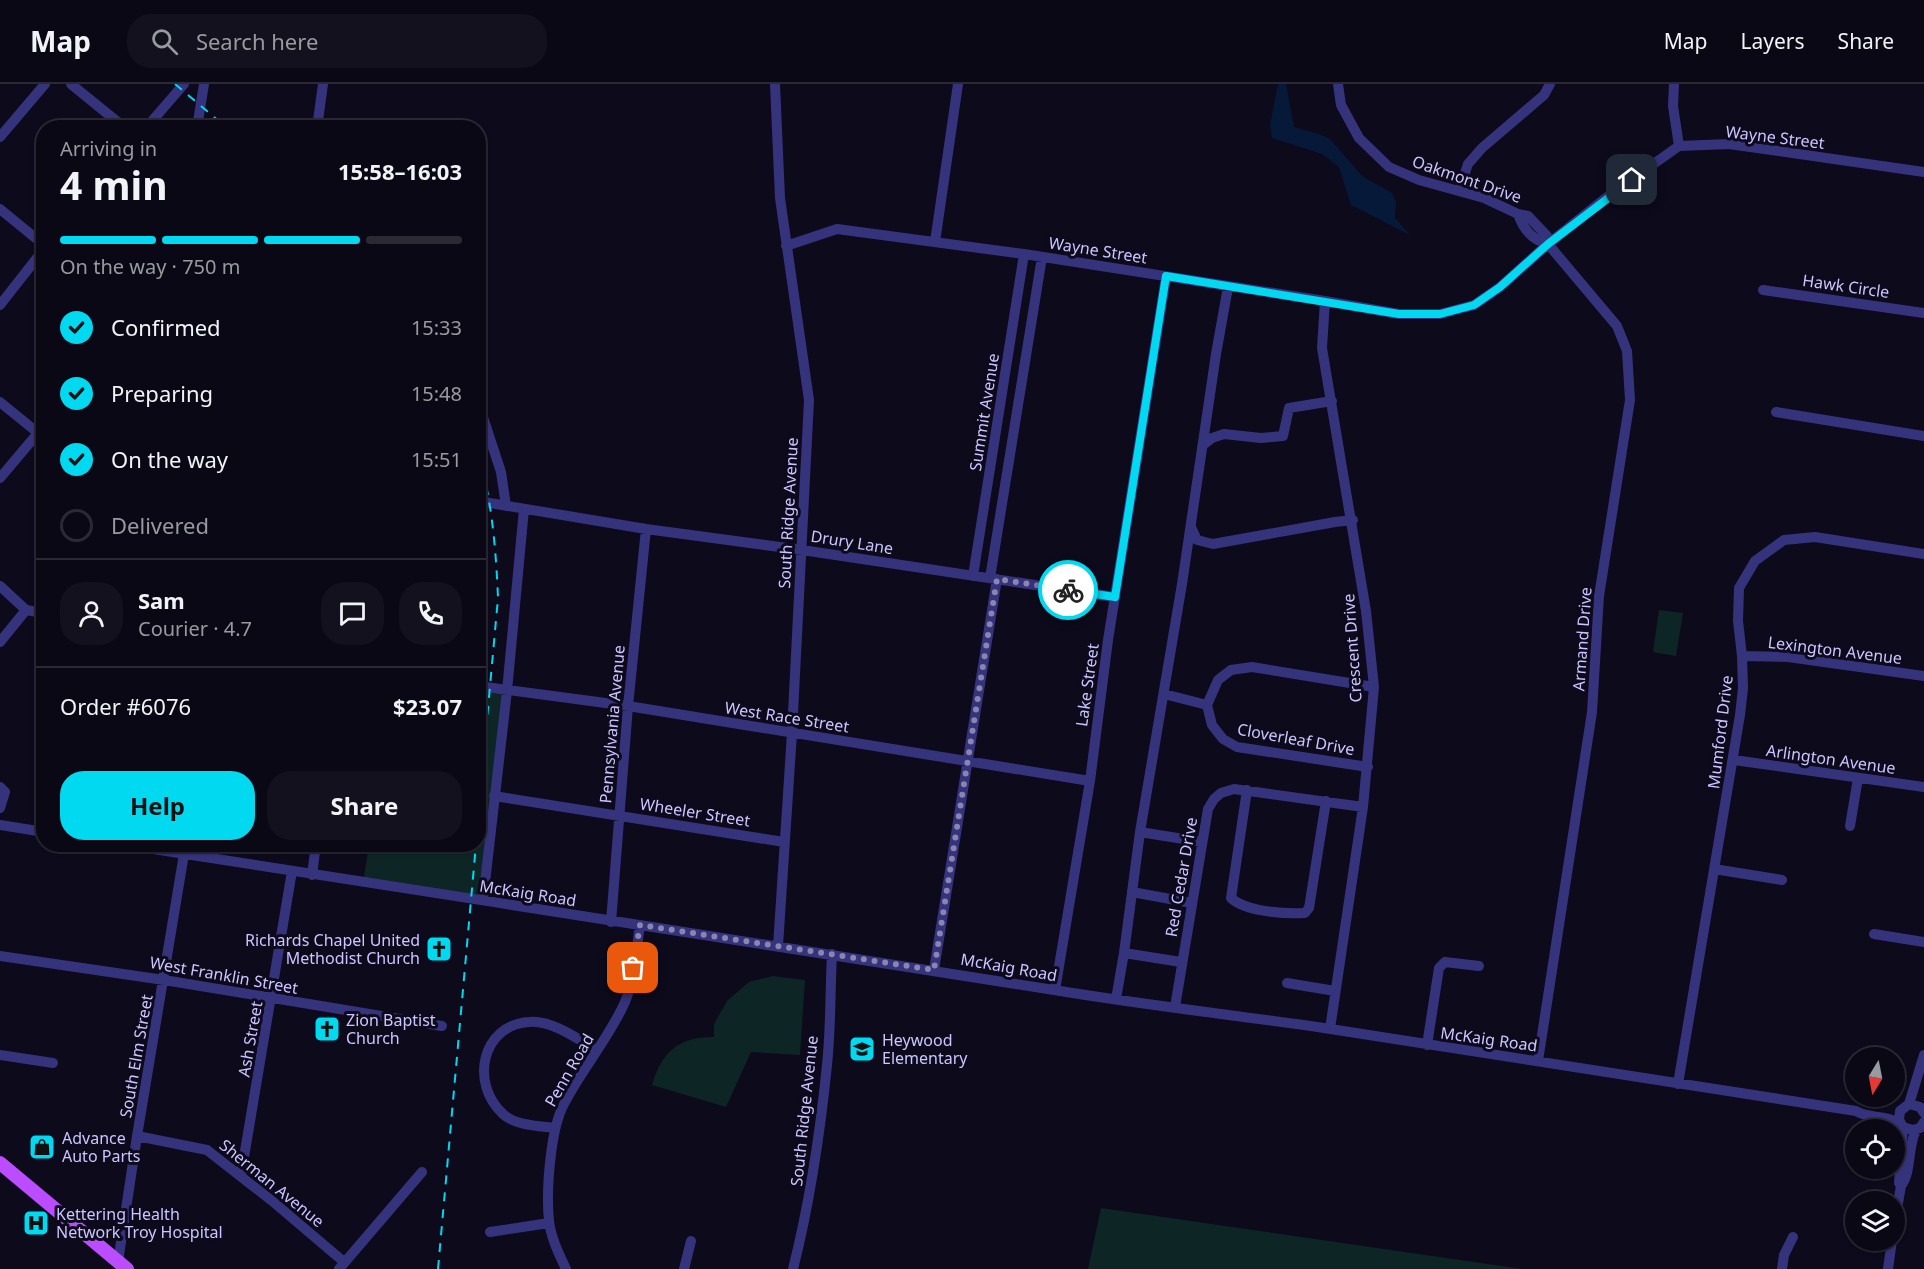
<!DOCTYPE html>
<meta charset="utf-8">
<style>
body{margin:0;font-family:"Noto Sans",sans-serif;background:#13111e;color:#f1f3f6;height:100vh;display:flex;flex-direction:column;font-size:22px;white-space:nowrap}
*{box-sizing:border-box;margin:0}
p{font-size:20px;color:#999aa0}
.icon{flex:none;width:33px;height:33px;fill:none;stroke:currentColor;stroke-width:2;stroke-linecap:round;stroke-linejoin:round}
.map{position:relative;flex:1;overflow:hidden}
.drawer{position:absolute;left:36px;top:36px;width:450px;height:732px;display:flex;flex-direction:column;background:#0a0815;border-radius:24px;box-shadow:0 2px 4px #0004,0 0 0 2px #2a2934}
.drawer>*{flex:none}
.needle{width:39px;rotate:190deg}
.tools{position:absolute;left:1845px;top:963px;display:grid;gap:12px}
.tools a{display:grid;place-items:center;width:60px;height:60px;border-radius:50%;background:#0a0815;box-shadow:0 2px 4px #0004,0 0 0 2px #2a2934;font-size:30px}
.pin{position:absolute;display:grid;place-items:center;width:51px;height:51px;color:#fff;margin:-26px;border-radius:12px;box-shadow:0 3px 9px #0006}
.courier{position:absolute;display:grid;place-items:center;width:60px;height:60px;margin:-30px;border:4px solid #00d9f0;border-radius:50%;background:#fff;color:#222;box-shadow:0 2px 8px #0007}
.overview em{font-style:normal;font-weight:700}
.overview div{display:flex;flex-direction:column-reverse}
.overview{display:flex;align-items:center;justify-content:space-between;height:102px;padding:0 24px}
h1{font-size:39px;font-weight:700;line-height:45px}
.bar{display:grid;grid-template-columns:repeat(4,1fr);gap:9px 6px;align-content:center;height:72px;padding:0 24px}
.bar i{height:8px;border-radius:4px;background:#2a2934}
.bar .active{background:#00d9f0}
.bar p{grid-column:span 4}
.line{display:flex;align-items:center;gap:15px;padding:0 24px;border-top:2px solid #2a2934}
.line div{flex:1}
.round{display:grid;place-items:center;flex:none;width:63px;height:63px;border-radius:24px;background:#13111e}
ol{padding:0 24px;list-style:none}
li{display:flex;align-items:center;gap:18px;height:66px}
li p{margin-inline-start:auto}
li .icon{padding:6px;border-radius:50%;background:#00d9f0;color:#111;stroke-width:4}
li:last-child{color:#999aa0}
li i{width:33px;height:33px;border:3px solid #2a2934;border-radius:50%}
.button{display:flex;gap:12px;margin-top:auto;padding:12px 24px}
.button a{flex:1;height:69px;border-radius:24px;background:#00d9f0;color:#111;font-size:24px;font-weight:700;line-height:69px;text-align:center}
.button a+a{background:#13111e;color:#f1f3f6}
header{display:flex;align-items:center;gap:36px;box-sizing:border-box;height:84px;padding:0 30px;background:#0a0815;border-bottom:2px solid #2a2934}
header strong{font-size:28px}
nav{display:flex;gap:33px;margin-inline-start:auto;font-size:21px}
.search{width:420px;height:54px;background:#13111e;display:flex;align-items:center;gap:15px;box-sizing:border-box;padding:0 21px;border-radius:24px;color:#999aa0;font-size:22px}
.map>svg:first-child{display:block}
.green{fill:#0d2625}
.water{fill:#071939}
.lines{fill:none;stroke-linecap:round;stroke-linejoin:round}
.minor{stroke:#36337d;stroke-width:10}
.major{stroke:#bb4cff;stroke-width:14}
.rail{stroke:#00d9f0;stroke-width:2;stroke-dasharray:9 8;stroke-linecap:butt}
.done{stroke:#8984b0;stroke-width:6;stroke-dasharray:0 10.8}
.route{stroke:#00d9f0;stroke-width:8}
.labels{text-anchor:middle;stroke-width:6;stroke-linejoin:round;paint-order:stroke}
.street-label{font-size:16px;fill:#ccc5ff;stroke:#0d0a1c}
.poi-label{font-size:16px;fill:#ccc5ff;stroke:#0d0a1c;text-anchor:start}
</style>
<header>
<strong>Map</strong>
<div class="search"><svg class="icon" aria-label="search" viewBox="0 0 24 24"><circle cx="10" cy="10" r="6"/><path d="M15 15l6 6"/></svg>Search here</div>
<nav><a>Map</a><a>Layers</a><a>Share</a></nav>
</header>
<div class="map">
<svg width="1924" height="1185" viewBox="0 0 1924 1185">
<rect width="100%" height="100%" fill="#0d0a1c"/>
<path class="green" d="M1659 526 1683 529 1676 572 1653 568Z
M479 602 507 607 483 816 363 799 369 761 478 760Z
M773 892 805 896 800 971 751 968 726 1023 652 1001C662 968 678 953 714 953V940L727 917 749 898Z
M1101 1124 1522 1185H1088Z"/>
<path class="water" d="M1278 0H1286L1294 43 1319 50 1330 55 1362 92 1392 109 1396 118 1395 134 1410 151 1351 121 1339 83 1322 70 1272 54 1270 41Z"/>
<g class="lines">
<path class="minor" d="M71 0 125 44
M775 0 780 114 809 316 792 649 778 862
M1338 0 1341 21 1359 54 1389 83 1419 96 1484 114 1518 130 1528 132 1547 152 1548 160 1617 242 1627 267 1630 316 1599 512 1592 628 1538 977
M1674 0 1673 22 1679 62
M146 44 184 0
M197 44 204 0
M317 44 323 0
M0 53 45 0
M1459 107 1468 80 1482 64 1544 11 1550 0
M0 125 44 161
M1518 130C1523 145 1532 156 1548 160
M935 158 958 0
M786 162 837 145 1024 170 1325 217 1399 230H1440L1474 221 1500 203 1548 160 1611 110 1679 62 1729 60 1924 88
M1763 206 1924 229
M1325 217 1322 264 1366 527 1374 603 1363 723 1330 945
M0 221 44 165
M0 318 38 349 43 350
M478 318 501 388 506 422
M1776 328 1924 352
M1203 361 1212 354 1224 350 1261 354 1283 352 1289 324 1332 317
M0 394 38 349
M478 417 646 445 802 466 1115 513
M1191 443 1197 456 1213 460 1335 438 1353 436
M973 492 1024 170
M990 494 1042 173
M0 502 26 526 44 529
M0 558 26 526
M1742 572 1788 573 1924 592
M478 602 628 622 1090 697
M1164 610 1207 621
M1734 676 1924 703
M1368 683 1237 663 1223 655 1212 641 1207 621 1218 596 1231 586 1252 583 1374 603
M0 703 5 708 0 724
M1247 706 1231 814C1246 828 1285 830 1305 829L1309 824 1326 717
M494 712 784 758
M0 741 44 748
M1850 742 1858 694
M1140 748 1202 758
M121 760C432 809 743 856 1054 906 1144 921 1234 931 1324 944 1502 971 1679 1000 1856 1027 1868 1035 1885 1030 1900 1040
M213 774 215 760
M1714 785 1782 796
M312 791 316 760
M1132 808 1192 819
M483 816 507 607 524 425
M611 838 628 622 646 445
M1874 850 1924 858
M1124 869 1181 878
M0 872 164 896 442 942
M934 886 997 495
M1287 899 1335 907
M1055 906 1090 697 1108 556 1166 193
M1116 915 1124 869 1140 748 1182 500 1216 270 1228 203
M1175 923 1208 725 1214 715 1221 709 1234 705 1363 723
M1427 961 1439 884 1445 878 1479 882
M0 971 53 979
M1678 1000 1740 631 1743 604 1742 572 1738 537 1739 504 1755 477 1784 456 1815 453 1924 470
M1909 1020 1924 971
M1924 1029 1920 1023 1909 1020 1900 1027 1899 1036 1903 1043 1913 1046 1920 1044 1924 1038
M555 1044C539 1042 516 1042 503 1030 470 1000 481 941 529 938 552 936 578 955 596 966
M137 1052 207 1066 271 1116 344 1178
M241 1091 292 787
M1899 1099 1903 1043
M1894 1142 1901 1102C1912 1088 1907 1064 1916 1046
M490 1148 549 1139
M118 1178 137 1052 184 770
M339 1185 422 1088
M566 1185C559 1170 551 1154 549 1137 546 1108 550 1046 564 1020 582 985 609 954 625 918 635 894 636 866 640 841
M684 1185 691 1157
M793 1185C810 1118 820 1050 827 981 831 944 830 907 832 870
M1782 1185 1784 1171 1793 1153
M1888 1185 1892 1156"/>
<path class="major" d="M0 1079 127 1185"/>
<path class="rail" d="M175 0 227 44
M478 369C492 416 496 466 498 514L478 734
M438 1185 476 760"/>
</g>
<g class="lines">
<path class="done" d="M633 884 640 841 934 886 997 495 1068 506"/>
<path class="route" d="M1068 506 1115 513 1166 192 1399 230H1440L1474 221 1500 203 1548 160 1632 96"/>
</g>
<defs>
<g id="church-square" transform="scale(1.35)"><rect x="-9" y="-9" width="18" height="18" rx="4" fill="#00d9f0" stroke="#0d0a1c"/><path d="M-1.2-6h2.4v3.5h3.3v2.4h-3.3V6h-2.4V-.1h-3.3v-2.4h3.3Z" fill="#111"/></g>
<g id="school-square" transform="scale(1.35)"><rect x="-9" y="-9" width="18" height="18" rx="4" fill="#00d9f0" stroke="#0d0a1c"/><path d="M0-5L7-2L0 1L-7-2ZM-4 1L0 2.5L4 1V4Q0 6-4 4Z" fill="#111"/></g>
<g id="shop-square" transform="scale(1.35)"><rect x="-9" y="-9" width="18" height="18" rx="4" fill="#00d9f0" stroke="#0d0a1c"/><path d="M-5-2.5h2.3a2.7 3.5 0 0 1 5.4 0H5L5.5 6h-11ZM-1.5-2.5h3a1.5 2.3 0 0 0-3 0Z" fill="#111"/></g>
<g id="hospital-square" transform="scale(1.35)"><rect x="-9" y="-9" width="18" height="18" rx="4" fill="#00d9f0" stroke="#0d0a1c"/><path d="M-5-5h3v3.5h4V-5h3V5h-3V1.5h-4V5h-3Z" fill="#111"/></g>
</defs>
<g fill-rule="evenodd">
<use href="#church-square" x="439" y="865"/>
<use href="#church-square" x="327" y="945"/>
<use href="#school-square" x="862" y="965"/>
<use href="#shop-square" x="42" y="1063"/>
<use href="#hospital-square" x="36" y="1139"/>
</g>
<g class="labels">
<g class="street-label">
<text transform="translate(1775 53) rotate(7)" y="6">Wayne Street</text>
<text transform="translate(1467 95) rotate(19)" y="6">Oakmont Drive</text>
<text transform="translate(1098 166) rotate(9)" y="6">Wayne Street</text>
<text transform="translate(1846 202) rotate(8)" y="6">Hawk Circle</text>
<text transform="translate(984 328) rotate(-81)" y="6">Summit Avenue</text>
<text transform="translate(788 429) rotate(-87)" y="6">South Ridge Avenue</text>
<text transform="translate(852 458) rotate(9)" y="6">Drury Lane</text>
<text transform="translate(1582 555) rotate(-86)" y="6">Armand Drive</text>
<text transform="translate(1352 564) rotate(-94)" y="6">Crescent Drive</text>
<text transform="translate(1835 566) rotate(7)" y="6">Lexington Avenue</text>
<text transform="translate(1087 601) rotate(-82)" y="6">Lake Street</text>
<text transform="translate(787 633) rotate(9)" y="6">West Race Street</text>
<text transform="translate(612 640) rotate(-85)" y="6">Pennsylvania Avenue</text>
<text transform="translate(1720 648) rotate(-83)" y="6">Mumford Drive</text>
<text transform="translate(1296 655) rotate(10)" y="6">Cloverleaf Drive</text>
<text transform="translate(1831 675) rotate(8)" y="6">Arlington Avenue</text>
<text transform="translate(695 728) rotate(9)" y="6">Wheeler Street</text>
<text transform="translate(1181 793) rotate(-80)" y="6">Red Cedar Drive</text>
<text transform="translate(528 809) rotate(9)" y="6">McKaig Road</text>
<text transform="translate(1009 883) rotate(10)" y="6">McKaig Road</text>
<text transform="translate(224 891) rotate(10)" y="6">West Franklin Street</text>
<text transform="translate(250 955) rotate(-80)" y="6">Ash Street</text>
<text transform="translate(1489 955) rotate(8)" y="6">McKaig Road</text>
<text transform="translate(136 972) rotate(-80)" y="6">South Elm Street</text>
<text transform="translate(569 986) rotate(-60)" y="6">Penn Road</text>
<text transform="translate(804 1027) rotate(-84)" y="6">South Ridge Avenue</text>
<text transform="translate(272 1099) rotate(39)" y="6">Sherman Avenue</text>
</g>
<g class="poi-label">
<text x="420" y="862" text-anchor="end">Richards Chapel United<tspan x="420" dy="18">Methodist Church</tspan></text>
<text x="346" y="942">Zion Baptist<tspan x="346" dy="18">Church</tspan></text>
<text x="882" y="962">Heywood<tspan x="882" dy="18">Elementary</tspan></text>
<text x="62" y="1060">Advance<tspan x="62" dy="18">Auto Parts</tspan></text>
<text x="56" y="1136">Kettering Health<tspan x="56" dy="18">Network Troy Hospital</tspan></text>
</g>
</g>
</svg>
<div class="tools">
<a><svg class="needle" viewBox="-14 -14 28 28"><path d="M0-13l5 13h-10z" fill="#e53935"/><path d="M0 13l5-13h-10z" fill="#999aa0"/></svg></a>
<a><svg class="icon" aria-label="locate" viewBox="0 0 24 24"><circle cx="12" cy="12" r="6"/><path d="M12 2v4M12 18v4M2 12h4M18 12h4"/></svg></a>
<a><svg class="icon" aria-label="layers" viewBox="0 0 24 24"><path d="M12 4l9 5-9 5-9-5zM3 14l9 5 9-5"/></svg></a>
</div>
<div class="pin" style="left:633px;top:884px;background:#ea580c"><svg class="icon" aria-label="bag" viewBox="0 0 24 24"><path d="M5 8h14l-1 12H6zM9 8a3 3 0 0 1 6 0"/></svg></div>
<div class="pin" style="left:1632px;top:96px;background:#1f2937"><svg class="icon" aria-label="home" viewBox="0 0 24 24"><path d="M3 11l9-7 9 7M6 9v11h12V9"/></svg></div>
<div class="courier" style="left:1068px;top:506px"><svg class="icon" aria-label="bike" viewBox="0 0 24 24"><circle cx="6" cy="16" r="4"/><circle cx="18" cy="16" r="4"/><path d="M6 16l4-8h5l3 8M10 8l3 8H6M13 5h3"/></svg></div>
<section class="drawer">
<div class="overview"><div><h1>4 min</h1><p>Arriving in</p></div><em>15:58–16:03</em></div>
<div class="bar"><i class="active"></i><i class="active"></i><i class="active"></i><i></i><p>On the way · 750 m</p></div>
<ol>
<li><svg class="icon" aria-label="check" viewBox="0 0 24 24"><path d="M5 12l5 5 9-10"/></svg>Confirmed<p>15:33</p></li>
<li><svg class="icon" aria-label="check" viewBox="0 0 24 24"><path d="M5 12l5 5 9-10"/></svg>Preparing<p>15:48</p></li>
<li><svg class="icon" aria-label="check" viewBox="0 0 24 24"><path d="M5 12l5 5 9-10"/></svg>On the way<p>15:51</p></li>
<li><i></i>Delivered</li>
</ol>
<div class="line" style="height:108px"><a class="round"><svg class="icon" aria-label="person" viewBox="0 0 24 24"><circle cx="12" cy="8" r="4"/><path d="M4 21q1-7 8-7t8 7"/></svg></a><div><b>Sam</b><p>Courier · 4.7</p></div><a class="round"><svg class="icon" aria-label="chat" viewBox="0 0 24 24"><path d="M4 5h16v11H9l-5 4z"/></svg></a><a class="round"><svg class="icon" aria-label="phone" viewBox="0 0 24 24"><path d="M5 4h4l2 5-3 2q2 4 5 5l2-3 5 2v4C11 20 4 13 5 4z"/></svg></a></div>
<div class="line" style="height:78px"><div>Order #6076</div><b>$23.07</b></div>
<div class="button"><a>Help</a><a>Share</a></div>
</section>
</div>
